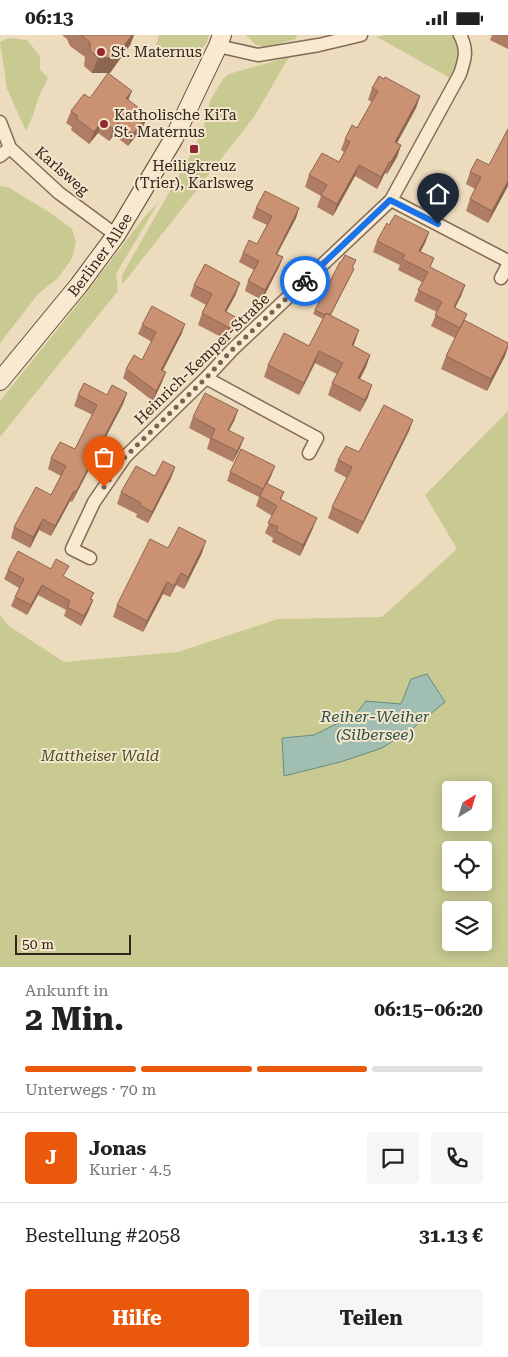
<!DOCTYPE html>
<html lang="de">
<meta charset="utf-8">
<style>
body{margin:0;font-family:"Roboto Serif",serif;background:#f6f6f6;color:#222;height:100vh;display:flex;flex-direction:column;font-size:19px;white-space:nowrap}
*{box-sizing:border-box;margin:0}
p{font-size:16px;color:#767676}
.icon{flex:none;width:28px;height:28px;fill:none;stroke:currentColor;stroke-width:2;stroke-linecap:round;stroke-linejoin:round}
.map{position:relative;height:932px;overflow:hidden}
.drawer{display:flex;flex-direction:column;background:#fff;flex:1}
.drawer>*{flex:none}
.needle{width:32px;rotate:38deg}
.fabs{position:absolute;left:442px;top:746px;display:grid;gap:10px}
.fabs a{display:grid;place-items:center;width:50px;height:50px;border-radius:5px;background:#fff;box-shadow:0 2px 12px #0003;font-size:25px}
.scale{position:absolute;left:15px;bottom:12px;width:116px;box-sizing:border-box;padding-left:5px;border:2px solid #33251b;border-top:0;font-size:14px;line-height:18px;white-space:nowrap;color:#33251b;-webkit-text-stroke:4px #f4e6cc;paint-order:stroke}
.pin{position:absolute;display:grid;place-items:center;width:42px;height:42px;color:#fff;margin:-51px -21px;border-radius:50% 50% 50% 0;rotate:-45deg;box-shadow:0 0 5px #0007}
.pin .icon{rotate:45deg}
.courier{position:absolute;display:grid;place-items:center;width:50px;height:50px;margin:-25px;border:4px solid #1a73e8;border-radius:50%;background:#fff;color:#222;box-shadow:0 1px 6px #0007}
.summary em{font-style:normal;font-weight:700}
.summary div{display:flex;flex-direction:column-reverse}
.summary{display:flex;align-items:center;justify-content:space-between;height:85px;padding:0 25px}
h1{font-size:32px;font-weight:700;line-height:38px}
.bar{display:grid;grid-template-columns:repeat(4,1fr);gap:8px 5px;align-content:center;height:60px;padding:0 25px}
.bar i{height:6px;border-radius:4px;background:#e0e0e0}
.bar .on{background:#ea580c}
.bar p{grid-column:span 4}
.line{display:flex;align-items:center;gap:12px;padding:0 25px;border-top:1px solid #e0e0e0}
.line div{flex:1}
.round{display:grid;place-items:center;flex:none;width:52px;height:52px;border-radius:5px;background:#f6f6f6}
.cta{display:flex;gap:10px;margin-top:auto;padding:10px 25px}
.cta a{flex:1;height:58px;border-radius:5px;background:#ea580c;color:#fff;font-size:20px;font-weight:700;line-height:58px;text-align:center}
.cta a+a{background:#f6f6f6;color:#222}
.status{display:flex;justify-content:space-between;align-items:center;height:35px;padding:0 25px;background:#fff;direction:ltr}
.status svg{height:14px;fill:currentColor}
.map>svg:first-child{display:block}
.green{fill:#c8ca92;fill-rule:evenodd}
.water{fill:#a1beb3;stroke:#698b80}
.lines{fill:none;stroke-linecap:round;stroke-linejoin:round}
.street-casing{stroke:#846b57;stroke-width:15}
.secondary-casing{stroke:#664d3a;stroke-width:20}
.street{stroke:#f8e9d0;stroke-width:12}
.secondary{stroke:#f8e9d0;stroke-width:18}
.wall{fill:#ae7d63}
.shaded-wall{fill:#8d6650}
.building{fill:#ca9173;stroke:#8d6650}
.done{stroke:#746554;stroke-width:5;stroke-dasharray:0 9}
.route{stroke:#1a73e8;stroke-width:6}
.poi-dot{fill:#922831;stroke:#f4e6cc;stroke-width:2}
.labels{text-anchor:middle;stroke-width:4;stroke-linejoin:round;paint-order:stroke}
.poi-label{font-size:15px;fill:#33251b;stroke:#f4e6cc;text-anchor:start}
.street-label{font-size:15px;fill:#33251b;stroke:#f4e6cc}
.park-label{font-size:15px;font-style:italic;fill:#485022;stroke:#f4e6cc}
.water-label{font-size:16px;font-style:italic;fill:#2a534d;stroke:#f4e6cc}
</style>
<div class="status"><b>06:13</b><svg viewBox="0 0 49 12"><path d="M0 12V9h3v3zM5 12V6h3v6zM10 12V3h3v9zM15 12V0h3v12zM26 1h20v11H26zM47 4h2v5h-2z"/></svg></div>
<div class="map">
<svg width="508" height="932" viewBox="0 0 508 932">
<rect width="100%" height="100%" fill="#eddbbd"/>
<path class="green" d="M159 0H209L207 7 194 25 170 21 156 10Z
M246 0H297L296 4 265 12 256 10Z
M386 0H453C456 4 457 7 458 11 462 26 457 31 450 43L377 2Z
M9 3 27 5 40 21V34L48 43 39 61 33 80 26 96 7 54 0 7Z
M289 22 254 82 122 250V240L191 119 203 94 210 66 218 52 223 44 229 39Z
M0 151 8 152 52 179 72 194 76 207 73 219 71 225 58 243 38 259 0 308Z
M158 168 116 239 118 256 0 402V366L73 275 146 180Z
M508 376V932H0V580L9 591 64 627 178 617 278 584 382 582 457 514 425 460ZM451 755H484V788H451ZM451 815H484V848H451ZM451 875H484V908H451Z"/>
<path class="water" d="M427 639 445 667 412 694 382 713 340 727 284 741 282 703 314 700 355 680 366 666 401 669 411 644Z"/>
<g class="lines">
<g class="street-casing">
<path id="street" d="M218 11 258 20 319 10 361 0
M0 87 10 113 59 158 116 200
M0 121 10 113
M391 165 508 226
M501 243 508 230
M206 343 317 403 309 418
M90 523 72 514 94 467 125 422 206 343 233 314 391 165 460 39C465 24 468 15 460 0"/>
</g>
<g class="secondary-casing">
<g id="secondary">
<path id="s1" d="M0 346 79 250 116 200 174 103 218 11 222 0"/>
</g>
</g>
<use href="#street" class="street"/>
<use href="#secondary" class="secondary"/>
</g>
<path class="wall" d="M62 0H134L130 10 110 38H92L84 31 85 22 70 11 67 4Z
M492 0H508V14L490 5Z
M372 53 420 61 416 73 397 108 401 110 397 122 387 139 385 138 377 154 355 141 333 181 317 172 321 161 305 152 309 140 339 127 344 117 341 115 345 104 357 93 372 67 368 65Z
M90 63 128 65 148 80 143 92 128 111 114 100 109 106 98 98 89 109 71 95 72 92 66 88 71 76Z
M508 94V151L488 188 466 176 470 164 475 154 466 149 470 137 489 130Z
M256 173H299L296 183 277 219 283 222 279 232 262 265 245 256 248 246 254 235 239 227 243 218 257 209 267 190 252 183Z
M389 190 429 197 425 208 421 216 431 233 465 250 461 261 455 272 465 286 508 308V312L505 321 487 356 441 334 446 321 455 303 431 291 437 277 414 266 422 247 398 235 400 230 373 217 377 206Z
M354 230 352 233 354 234 331 280 355 307 353 311 370 320 366 332 360 344 368 362 360 377 328 360 332 348 337 339 315 328 299 360 264 342 268 330 309 311 323 284 313 279 315 275Z
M194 250 236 259 226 277 233 294 227 305 198 290 202 278 206 270 190 261Z
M142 290 182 298 162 335 166 337 162 347 153 366 123 343 126 334 142 325 152 307 138 299Z
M127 358 123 369 72 467 70 466 51 501 39 495 30 513 11 503 14 492 51 460 61 441 48 434 51 423 75 414 93 380 74 371 78 360H107Z
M238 375 234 386 229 395 240 413 233 427 207 414 210 404 189 393 193 382Z
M413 385 409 396 358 499 328 483 332 472 347 443 334 436 338 425 359 417Z
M175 432 171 443 148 488 136 482 137 479 117 469 121 457Z
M230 437 272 439 267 449 284 457 281 465 313 493 300 521 272 507 273 503 265 498 272 481 256 471 259 462 227 446Z
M202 518 184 554 176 550 170 562 163 559 143 597 113 582 117 570Z
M8 535 65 542 94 558 91 564 93 565 89 575 81 591 64 581 66 575 38 560 27 580 11 571 19 553 4 544Z"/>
<path class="shaded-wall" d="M132 0H134L130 10 110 38H92L98 23Z
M132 56 127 68 126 63Z
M420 61 416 73 391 119 395 107Z
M148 80 143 92 128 111 133 99Z
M102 86 98 98 89 109 94 97Z
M118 88 114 100 109 106 113 94Z
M401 110 397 122 387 139 391 127Z
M390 126 385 138 377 154 381 142Z
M359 130 355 141 333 181 337 169Z
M508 146V151L488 188 492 176Z
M299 173 296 183 272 229 276 219Z
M429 197 425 208 415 227 419 216Z
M283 222 279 232 262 265 265 255Z
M240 248 236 259 221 287 225 276Z
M465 250 461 261 450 283 454 272Z
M237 283 233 294 227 305 231 294Z
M185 289 182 298 158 345 161 335Z
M359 295 355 307 347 322 352 310Z
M508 311 505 321 487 356 491 344Z
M319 316 315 328 299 360 304 348Z
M370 320 366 332 354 355 358 343Z
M166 337 162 347 153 366 156 356Z
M372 350 368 362 360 377 365 365Z
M127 358 123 369 72 467 76 457Z
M238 375 234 386 224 405 228 395Z
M413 385 409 396 358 499 363 487Z
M244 403 240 413 233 427 237 416Z
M275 431 272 439 260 463 263 454Z
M175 432 171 443 148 488 152 477Z
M74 456 70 466 51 501 55 491Z
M317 483 313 493 300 521 303 510Z
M43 484 39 495 30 513 33 502Z
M206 506 202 518 184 554 188 542Z
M181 538 176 550 170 562 174 551Z
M167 547 163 559 143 597 147 586Z
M42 550 38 560 27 580 31 570Z
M93 565 89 575 81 591 84 581Z"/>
<path class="building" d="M81 0H132L116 22 98 23 90 15V7Z
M108 38 132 56 126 63 148 80 133 99 118 88 113 94 102 86 94 97 76 83 78 81 71 76 84 59 90 63Z
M379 41 384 44 385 42 420 61 395 107 401 110 391 127 390 126 381 142 359 130 337 169 321 160 327 150 309 140 322 118 339 127 350 107 345 104 352 90 357 93 378 56 372 53Z
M508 94V146L492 176 470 164 481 142 470 137 477 124 489 130Z
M265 156 299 173 276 219 283 222 265 255 248 246 259 226 243 218 249 205 257 209 272 181 256 173Z
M395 180 429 197 419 216 434 223 430 232 465 250 454 272 467 279 460 293 435 280 442 267 418 255 428 237 402 224 405 220 377 206 387 188 389 190Z
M345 220 356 225 352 233 354 234 330 280 326 278 325 280 315 275 340 227H341Z
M205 229 240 248 225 276 237 283 231 294 202 278 212 259 194 250Z
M152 271 185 289 161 335 166 337 156 356 126 334 134 320 142 325 156 297 142 290Z
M326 278 359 295 352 310 370 320 358 343 372 350 365 365 332 348 343 328 319 316 304 348 268 330 284 298 309 311Z
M464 285 508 308V311L491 344 446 321Z
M84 348 107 360 112 350 127 358 76 457 74 456 55 491 43 484 33 502 14 492 36 452 51 460 66 431 51 423 60 407 75 414 97 370 78 360Z
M205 358 238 375 228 395 244 403 237 416 211 403 215 394 193 382Z
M384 370 413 385 363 487 332 472 352 432 338 425 346 411 359 417Z
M241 414 275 431 263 454 230 437Z
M163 426 175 432 152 477 140 470 141 468 121 457 136 431 155 441Z
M266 448 284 457 280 464 317 483 303 510 276 496 278 492 268 488 277 471 260 461Z
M179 492 206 506 188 542 181 538 174 551 167 547 147 586 117 570 150 504 168 513Z
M18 516 51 534 56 524 69 531 63 541 94 558 90 564 93 565 84 581 67 572 70 566 42 550 31 570 15 562 24 544 8 535Z"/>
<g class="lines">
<path class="done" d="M104 452 125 422 206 343 233 314 305 246"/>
<path class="route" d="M305 246 390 165 438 189"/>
</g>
<g class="poi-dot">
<circle cx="101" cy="17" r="5"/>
<circle cx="104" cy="89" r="5"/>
<rect x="189" y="109" width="10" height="10" rx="2.5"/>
</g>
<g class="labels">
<g class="poi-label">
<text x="111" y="22">St. Maternus</text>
<text x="114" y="85">Katholische KiTa<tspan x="114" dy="17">St. Maternus</tspan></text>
<text x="194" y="136" text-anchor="middle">Heiligkreuz<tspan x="194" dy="17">(Trier), Karlsweg</tspan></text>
</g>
<g class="street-label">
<text transform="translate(62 136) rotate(41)" y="5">Karlsweg</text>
<text dy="5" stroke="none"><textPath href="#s1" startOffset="161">Berliner Allee</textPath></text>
<text transform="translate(202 324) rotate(-44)" y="5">Heinrich-Kemper-Straße</text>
</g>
<g class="park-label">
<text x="100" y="726">Mattheiser Wald</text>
</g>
<g class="water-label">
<text x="375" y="687">Reiher-Weiher<tspan x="375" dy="18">(Silbersee)</tspan></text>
</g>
</g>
</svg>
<div class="fabs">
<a><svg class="needle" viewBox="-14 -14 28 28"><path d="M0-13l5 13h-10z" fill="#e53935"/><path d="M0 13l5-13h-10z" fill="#767676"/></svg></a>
<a><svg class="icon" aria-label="locate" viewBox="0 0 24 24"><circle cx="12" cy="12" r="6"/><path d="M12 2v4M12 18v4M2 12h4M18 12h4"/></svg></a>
<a><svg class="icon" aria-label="layers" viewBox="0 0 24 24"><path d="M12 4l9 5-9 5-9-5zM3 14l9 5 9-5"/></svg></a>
</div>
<div class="scale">50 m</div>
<div class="pin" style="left:104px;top:452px;background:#ea580c"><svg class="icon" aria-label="bag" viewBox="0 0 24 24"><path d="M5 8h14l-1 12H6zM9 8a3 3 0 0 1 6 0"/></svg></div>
<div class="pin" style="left:438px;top:189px;background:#1f2937"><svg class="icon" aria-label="home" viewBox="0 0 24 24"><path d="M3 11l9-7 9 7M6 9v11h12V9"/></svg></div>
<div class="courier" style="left:305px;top:246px"><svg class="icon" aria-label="bike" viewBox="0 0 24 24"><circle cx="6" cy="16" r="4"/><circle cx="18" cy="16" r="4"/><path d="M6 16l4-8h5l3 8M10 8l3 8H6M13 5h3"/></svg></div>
</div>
<section class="drawer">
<div class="summary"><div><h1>2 Min.</h1><p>Ankunft in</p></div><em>06:15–06:20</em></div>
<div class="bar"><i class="on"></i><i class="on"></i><i class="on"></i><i></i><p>Unterwegs · 70 m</p></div>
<div class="line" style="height:90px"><b class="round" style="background:#ea580c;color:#fff">J</b><div><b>Jonas</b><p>Kurier · 4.5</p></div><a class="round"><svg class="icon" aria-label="chat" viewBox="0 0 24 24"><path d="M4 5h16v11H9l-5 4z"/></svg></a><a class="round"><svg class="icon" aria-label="phone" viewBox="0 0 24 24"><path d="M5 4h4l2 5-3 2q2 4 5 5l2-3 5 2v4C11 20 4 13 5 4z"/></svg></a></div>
<div class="line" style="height:65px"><div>Bestellung #2058</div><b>31.13 €</b></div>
<div class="cta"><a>Hilfe</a><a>Teilen</a></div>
</section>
